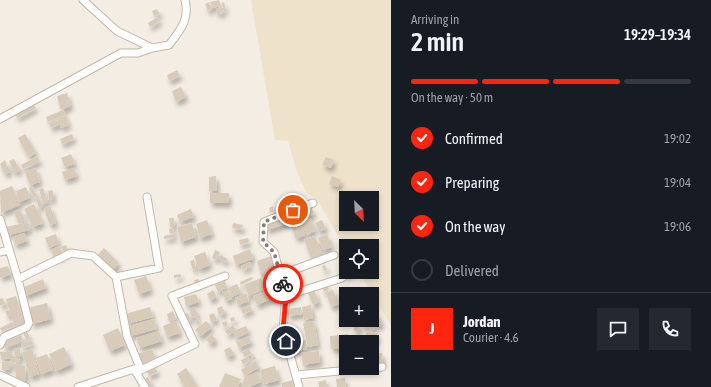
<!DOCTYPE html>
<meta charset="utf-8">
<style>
body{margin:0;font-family:"Asap Condensed",sans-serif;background:#242831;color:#f1f3f6;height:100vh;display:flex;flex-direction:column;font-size:15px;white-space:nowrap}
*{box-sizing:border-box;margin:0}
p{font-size:13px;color:#9ea1a6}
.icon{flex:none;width:22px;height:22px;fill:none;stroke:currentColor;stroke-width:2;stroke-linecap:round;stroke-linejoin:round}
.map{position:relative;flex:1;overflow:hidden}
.details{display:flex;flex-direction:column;background:#171b24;width:320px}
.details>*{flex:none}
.needle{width:26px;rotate:156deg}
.buttons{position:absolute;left:339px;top:191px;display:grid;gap:8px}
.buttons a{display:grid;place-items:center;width:40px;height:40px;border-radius:0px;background:#171b24;box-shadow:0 2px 6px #0003;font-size:20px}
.pin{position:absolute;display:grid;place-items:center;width:34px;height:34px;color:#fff;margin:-17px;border:2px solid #fff;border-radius:50%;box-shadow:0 1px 4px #0007}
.courier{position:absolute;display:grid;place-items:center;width:40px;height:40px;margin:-20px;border:3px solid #ff240e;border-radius:50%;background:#fff;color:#222;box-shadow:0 1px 5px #0007}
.headline em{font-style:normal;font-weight:600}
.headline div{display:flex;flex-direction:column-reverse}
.headline{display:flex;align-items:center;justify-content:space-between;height:68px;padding:0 20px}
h1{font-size:26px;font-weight:600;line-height:30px}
.bar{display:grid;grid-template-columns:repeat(4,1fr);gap:6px 4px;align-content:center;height:48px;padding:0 20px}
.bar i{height:5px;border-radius:3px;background:#363941}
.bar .on{background:#ff240e}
.bar p{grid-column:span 4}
.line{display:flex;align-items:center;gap:10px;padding:0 20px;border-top:1px solid #363941}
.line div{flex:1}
.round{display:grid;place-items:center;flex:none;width:42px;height:42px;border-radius:0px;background:#242831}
ol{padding:0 20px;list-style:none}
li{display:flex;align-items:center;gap:12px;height:44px}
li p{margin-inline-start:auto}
li .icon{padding:4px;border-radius:50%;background:#ff240e;color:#fff;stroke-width:4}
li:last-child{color:#9ea1a6}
li i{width:22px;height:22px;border:2px solid #363941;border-radius:50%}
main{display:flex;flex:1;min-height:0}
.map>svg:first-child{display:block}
.education{fill:#eee2cb;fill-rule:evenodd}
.building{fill:#d9cbba;filter:url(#shadow)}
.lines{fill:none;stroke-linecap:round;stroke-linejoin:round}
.minor-casing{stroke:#c2b7a8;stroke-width:9}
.minor{stroke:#fff;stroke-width:7}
.done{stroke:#827b71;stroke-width:4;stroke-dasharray:0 7.2}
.route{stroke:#ff240e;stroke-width:5}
</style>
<main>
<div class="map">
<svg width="391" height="387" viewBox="0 0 391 387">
<defs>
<filter id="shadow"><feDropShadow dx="2.5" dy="4.5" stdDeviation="2" flood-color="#0004"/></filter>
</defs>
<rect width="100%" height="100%" fill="#f3ede3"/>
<path class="education" d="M251 0H391V329L390 324 359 272H372V246H346V250L318 201 306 192 297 172 288 141 275 140ZM346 198H372V224H346Z"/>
<path class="building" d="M219 0 221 6 212 8 210 2Z
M209 2 212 9 208 11 205 4Z
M224 2 226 11 224 12 222 3Z
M221 7 223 13 217 14 216 9Z
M157 9 160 14 154 16 152 11Z
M158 17 160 21 150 27 148 23Z
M177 70 180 76 169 81 167 75Z
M181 87 186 97 176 102 172 91Z
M67 93 71 106 61 110 57 96Z
M33 104 36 108 17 118 15 114Z
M63 110 65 115 48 122 46 117Z
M66 116 68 121 51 128 49 123Z
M68 122 69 125 61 128 60 125Z
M25 134 36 153 29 157 18 138Z
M72 134 74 139 62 144 60 139Z
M71 154 75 164 65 167 61 158Z
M37 156 40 161 23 169 21 165Z
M326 157 334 160 331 168 322 165Z
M14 159 20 170 15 173 9 161Z
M5 160 10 172 5 174 0 164Z
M36 168 40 182 30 185 25 172Z
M74 168 77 176 65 180 62 172Z
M216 176 217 191H209V177Z
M332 176 341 180 338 187 329 184Z
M12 186 20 205 1 213 0 191Z
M32 186 37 196 34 198 29 188Z
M26 187 30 198 19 202 16 191Z
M43 188 48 202 43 204 39 189Z
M53 190V200H49L48 191Z
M210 193H229V203H210Z
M39 198 43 206 39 208 36 199Z
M302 201 304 206 293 210 291 205Z
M34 204 43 223 33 227 24 209Z
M50 206 56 223 50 225 44 209Z
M273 206 274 212 270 213 269 208Z
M311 207 314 214 300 220 297 212Z
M20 209 25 221 19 224 14 212Z
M191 209 194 217 180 222 177 215Z
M297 214 299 219 290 222 288 217Z
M286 216 289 223 267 230 265 222Z
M169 218H174L175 227H170Z
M310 218 315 231 307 235 301 221Z
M207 220 212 234 200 238 196 224Z
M322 220 326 229 319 231 315 223Z
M300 221 305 235 296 239 291 225Z
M28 222 30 230 8 235 6 227Z
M192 223 196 237 181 242 177 227Z
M233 223 243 225 241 230 232 228Z
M169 229H173L174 233 170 234Z
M24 233 27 241 15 245 13 237Z
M56 234 59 244 49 248 45 238Z
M174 234V238L164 239V236Z
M327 234 332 247 323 250 318 238Z
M315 236 323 256 312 260 304 240Z
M248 238 249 242 240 245 239 240Z
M66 245 69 252 65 254 61 247Z
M59 246 63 255 55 259 51 250Z
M104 248 119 263 111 272 96 257Z
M250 249 253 259 236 265 233 256Z
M215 250 220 252 216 260 212 258Z
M205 252 210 265 199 269 194 256Z
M221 255 228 259 226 262 219 259Z
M271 256 274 266 260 271 257 261Z
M194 260 196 269 193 270 190 261Z
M250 262 251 266 242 270 241 266Z
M325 265 327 270 324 271 322 266Z
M8 266 11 274 0 278V268Z
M274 267 280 283 267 288 260 272Z
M294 271 299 283 287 288 282 276Z
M346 271V272H351V273L345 276 344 272Z
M181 274V277L174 278V275Z
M146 276 151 290 139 294 134 280Z
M252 277 253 279 241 285 240 282Z
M261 278 266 289 249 296 244 285Z
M43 279 46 288 25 296 22 288Z
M199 279 200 284 195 285 194 280Z
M225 281 227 288 218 292 215 285Z
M237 284 241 293 232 297 228 288Z
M280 285 284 293 270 299 266 290Z
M298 285 300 290 289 294 287 289Z
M327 285 329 290 324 292 322 287Z
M213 290 217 297 210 300 207 294Z
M228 290 232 299 226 301 222 292Z
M314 290 319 302 313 305 308 293Z
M333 290 339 304 331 307 326 293Z
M265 291 269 300 257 305 253 296Z
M246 293 249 301 238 305 235 298Z
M196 294 199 302 186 306 184 297Z
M16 296 25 325 15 329 11 314 7 316 5 311 9 310 6 299Z
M3 298 5 304 0 306V299Z
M47 303 51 319 32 324 28 308Z
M250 305 252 310 243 314 241 309Z
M311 305 313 318 304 320 302 307Z
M222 306 225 313 219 315 217 308Z
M150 307 153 317 127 324 125 314Z
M195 307 198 317 192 318 189 309Z
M301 307 302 314 288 316 287 309Z
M173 311 176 319 169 322 167 314Z
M188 313 191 320 188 322 184 314Z
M214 313 217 320 211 322 209 315Z
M377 313 382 324 376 327 372 316Z
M234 317 235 321 231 322 230 318Z
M198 318 200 323 197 325 195 320Z
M154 319 157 329 130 336 128 326Z
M176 321 180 333 167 337 163 326Z
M206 321 212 327 201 336 195 330Z
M226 321 228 325 224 327 222 323Z
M314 321 318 345 308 347 303 323Z
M363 321H367L366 327H362Z
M372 321 375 329 371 331 367 323Z
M12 322 14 326 2 332 0 328Z
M354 324H359V331H354Z
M233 325 236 329 228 335 225 331Z
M246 326 249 332 236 338 233 331Z
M118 328 125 345 110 351 103 335Z
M159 331 162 341 140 348 136 338Z
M27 332 30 338 26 339 23 333Z
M366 332 377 333 376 341H365Z
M211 334 216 339 211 344 206 340Z
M348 334 349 342H346V348L331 349 330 336Z
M21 335 23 341 5 348 3 342Z
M249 336 251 342 239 348 236 342Z
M31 340 33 344 23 348 21 344Z
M306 340 307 349 292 352 291 343Z
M64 347 72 364 56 371 49 354Z
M230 347 234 354 227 357 224 350Z
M20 348 21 357H15L14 349Z
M32 349 39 374 30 377 22 352Z
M152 349 156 360 140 365 137 354Z
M249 349 252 354 244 357 242 352Z
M12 351V358L1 359 0 352Z
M319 351 320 362 303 365 301 353Z
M382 353 383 364 372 365V355Z
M47 354 53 370 41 374 36 358Z
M255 356 256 359 252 361 251 357Z
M248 357 250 361 243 365 241 360Z
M19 358 20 361 11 363 10 359Z
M9 361 10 369 2 370V362Z
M255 361 259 367 245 376 241 370Z
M21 363V366H25L26 380 16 381 15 366H11V364Z
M275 366 279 380 264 384 260 370Z
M155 367 158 372 149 376 147 371Z
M186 368 198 387H185L177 374Z
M257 372 261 382 249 387H242L244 378Z
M225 373 241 379 238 387H219Z
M148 377 152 385 147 387 143 380Z
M345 378 346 387H337L336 379Z
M294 380 295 387H282L281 383Z
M326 380 327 387H319L318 382Z"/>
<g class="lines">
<g class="minor-casing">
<path id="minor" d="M83 0 117 31 152 48 169 45C180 30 190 20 185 0
M0 119 121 53H138L152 48
M0 219 18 279 29 323 27 327 4 337 0 345
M0 252 9 250
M280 275 334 255
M116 277 159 268 147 197
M18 279 71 253 93 256 116 277 127 336 141 370 134 369
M286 296 342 278
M372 368 382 367
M141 370 195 344 172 296 225 276
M0 375 26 387
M297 375 371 368
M78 387 134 369 145 387
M299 387 283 330 286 296 274 252 263 242 264 222 313 203"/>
</g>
<use href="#minor" class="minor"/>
</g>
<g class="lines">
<path class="done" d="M283 284 274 252 263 242 264 222 293 210"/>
<path class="route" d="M283 284 286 296 283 330 286 341"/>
</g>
</svg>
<div class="buttons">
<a><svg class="needle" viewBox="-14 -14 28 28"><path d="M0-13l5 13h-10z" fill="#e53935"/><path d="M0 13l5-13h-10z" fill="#9ea1a6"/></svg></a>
<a><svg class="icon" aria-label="locate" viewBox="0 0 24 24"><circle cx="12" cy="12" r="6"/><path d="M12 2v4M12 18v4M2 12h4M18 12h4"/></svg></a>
<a>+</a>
<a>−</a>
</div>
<div class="pin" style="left:293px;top:210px;background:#ea580c"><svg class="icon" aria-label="bag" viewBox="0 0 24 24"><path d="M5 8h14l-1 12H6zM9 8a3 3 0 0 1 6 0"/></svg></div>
<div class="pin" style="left:286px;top:341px;background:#1f2937"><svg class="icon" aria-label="home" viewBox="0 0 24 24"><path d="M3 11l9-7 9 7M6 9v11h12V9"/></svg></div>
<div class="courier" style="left:283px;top:284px"><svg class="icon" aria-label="bike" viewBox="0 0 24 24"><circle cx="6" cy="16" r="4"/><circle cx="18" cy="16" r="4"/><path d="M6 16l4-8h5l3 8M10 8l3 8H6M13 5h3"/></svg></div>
</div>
<section class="details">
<div class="headline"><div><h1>2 min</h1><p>Arriving in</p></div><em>19:29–19:34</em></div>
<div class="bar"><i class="on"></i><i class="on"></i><i class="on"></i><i></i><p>On the way · 50 m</p></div>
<ol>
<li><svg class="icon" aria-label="check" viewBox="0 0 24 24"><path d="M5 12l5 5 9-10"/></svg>Confirmed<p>19:02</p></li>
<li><svg class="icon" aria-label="check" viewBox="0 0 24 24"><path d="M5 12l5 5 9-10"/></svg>Preparing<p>19:04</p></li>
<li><svg class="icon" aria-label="check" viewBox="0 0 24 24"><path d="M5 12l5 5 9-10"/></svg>On the way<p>19:06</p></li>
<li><i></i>Delivered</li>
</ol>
<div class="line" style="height:72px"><b class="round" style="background:#ff240e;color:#fff">J</b><div><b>Jordan</b><p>Courier · 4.6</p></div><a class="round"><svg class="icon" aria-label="chat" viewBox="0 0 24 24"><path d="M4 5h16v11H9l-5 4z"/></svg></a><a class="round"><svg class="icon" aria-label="phone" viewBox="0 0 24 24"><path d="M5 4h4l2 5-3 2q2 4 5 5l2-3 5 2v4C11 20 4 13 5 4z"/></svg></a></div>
</section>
</main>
